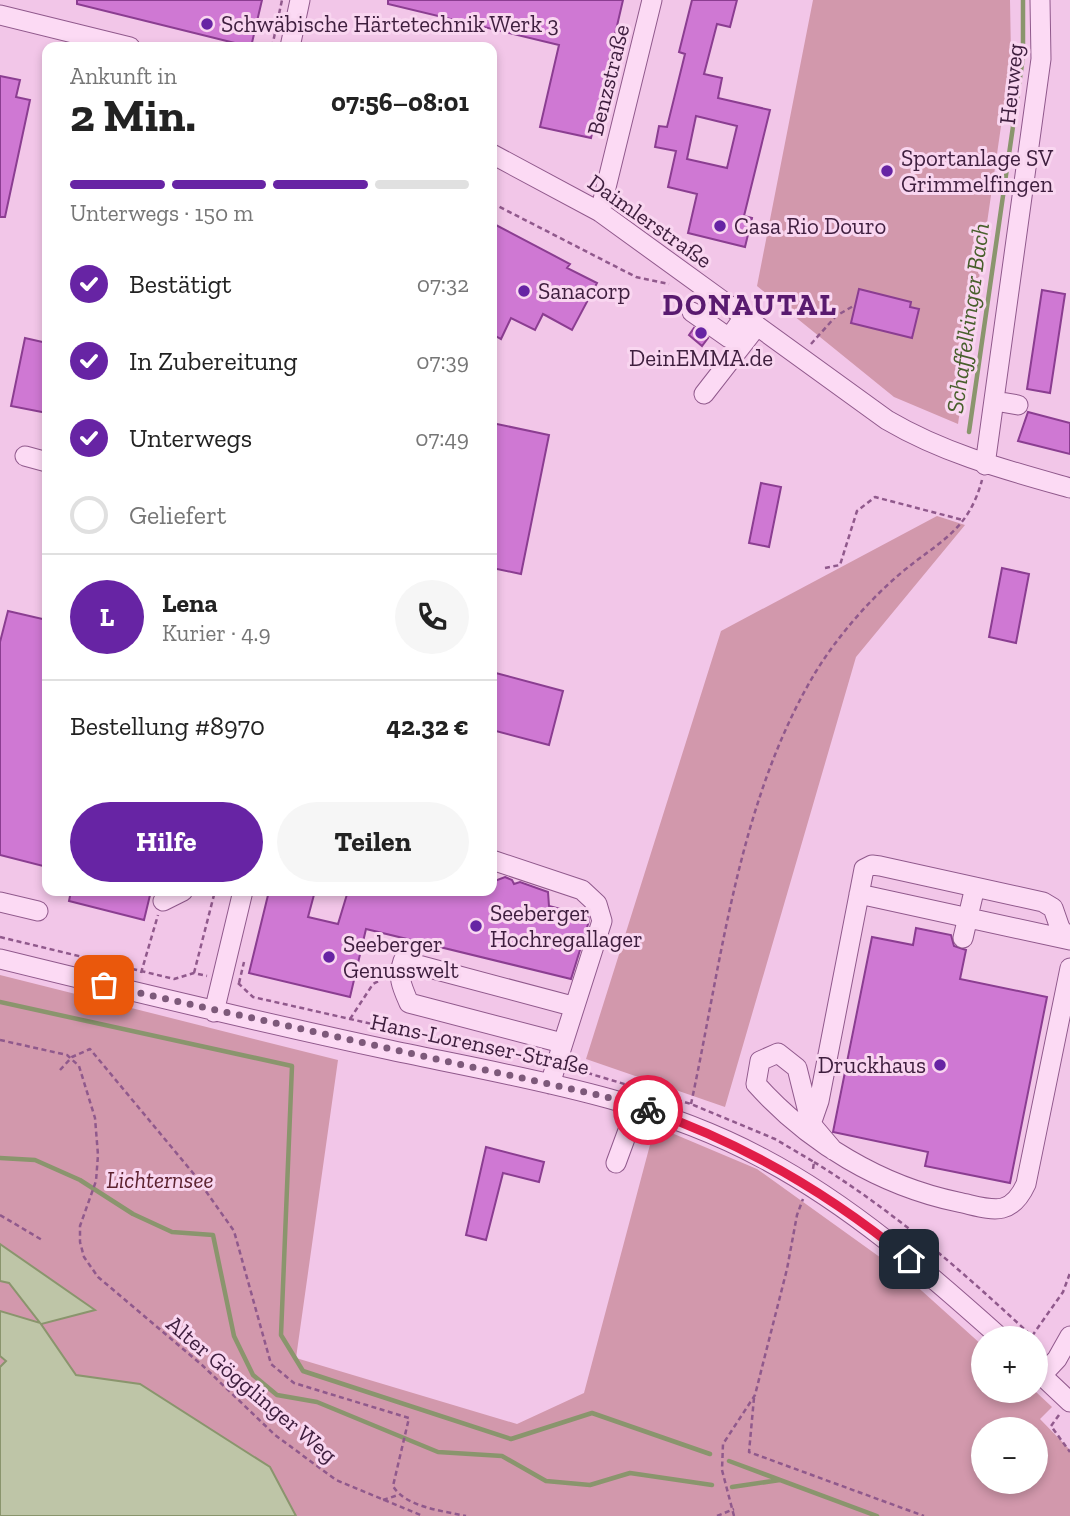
<!DOCTYPE html>
<html lang="de">
<meta charset="utf-8">
<style>
body{margin:0;font-family:"Zilla Slab",serif;background:#f6f6f6;color:#222;height:100vh;display:flex;flex-direction:column;font-size:26px;white-space:nowrap}
*{box-sizing:border-box;margin:0}
p{font-size:23px;color:#767676}
.icon{flex:none;width:38px;height:38px;fill:none;stroke:currentColor;stroke-width:2;stroke-linecap:round;stroke-linejoin:round}
.map{position:relative;flex:1;overflow:hidden}
.sheet{position:absolute;left:42px;top:42px;width:455px;height:854px;display:flex;flex-direction:column;background:#fff;border-radius:14px;box-shadow:0 4px 10px #0003}
.sheet>*{flex:none}
.controls{position:absolute;left:971px;top:1326px;display:grid;gap:14px}
.controls a{display:grid;place-items:center;width:77px;height:77px;border-radius:50%;background:#fff;box-shadow:0 4px 10px #0003;font-size:35px}
.pin{position:absolute;display:grid;place-items:center;width:60px;height:60px;color:#fff;margin:-30px;border-radius:14px;box-shadow:0 4px 10px #0006}
.courier{position:absolute;display:grid;place-items:center;width:70px;height:70px;margin:-35px;border:5px solid #e11d48;border-radius:50%;background:#fff;color:#222;box-shadow:0 2px 9px #0007}
.overview em{font-style:normal;font-weight:700}
.overview div{display:flex;flex-direction:column-reverse}
.overview{display:flex;align-items:center;justify-content:space-between;height:119px;padding:0 28px}
h1{font-size:46px;font-weight:700;line-height:52px}
.bar{display:grid;grid-template-columns:repeat(4,1fr);gap:10px 7px;align-content:center;height:84px;padding:0 28px}
.bar i{height:9px;border-radius:5px;background:#e0e0e0}
.bar .on{background:#6724a4}
.bar p{grid-column:span 4}
.line{display:flex;align-items:center;gap:18px;padding:0 28px;border-top:2px solid #e0e0e0}
.line div{flex:1}
.round{display:grid;place-items:center;flex:none;width:74px;height:74px;border-radius:37px;background:#f6f6f6}
ol{padding:0 28px;list-style:none}
li{display:flex;align-items:center;gap:21px;height:77px}
li p{margin-inline-start:auto}
li .icon{padding:7px;border-radius:50%;background:#6724a4;color:#fff;stroke-width:4}
li:last-child{color:#767676}
li i{width:38px;height:38px;border:4px solid #e0e0e0;border-radius:50%}
.button{display:flex;gap:14px;margin-top:auto;padding:14px 28px}
.button a{flex:1;height:80px;border-radius:42px;background:#6724a4;color:#fff;font-size:28px;font-weight:700;line-height:80px;text-align:center}
.button a+a{background:#f6f6f6;color:#222}
.map>svg:first-child{display:block}
.green{fill:#d298ac;fill-rule:evenodd}
.water{fill:#bec5a7;stroke:#8a956d;stroke-width:2}
.lines{fill:none;stroke-linecap:round;stroke-linejoin:round}
.stream{stroke:#8a956d;stroke-width:4.5}
.building{fill:#cf78d3;stroke:#8b3d91;stroke-width:2;fill-rule:evenodd}
.minor-casing{stroke:#90598c;stroke-width:21}
.path{stroke:#90598c;stroke-width:2.5;stroke-dasharray:5 3.5;stroke-linecap:butt}
.minor{stroke:#fcdaf4;stroke-width:19}
.done{stroke:#7d597a;stroke-width:7;stroke-dasharray:0 12.6}
.route{stroke:#e11d48;stroke-width:9}
.poi-dot{fill:#6724a4;stroke:#f9d6f0;stroke-width:2.5}
.labels{text-anchor:middle;stroke-width:6;stroke-linejoin:round;paint-order:stroke}
.poi-label{font-size:23px;fill:#3e1e3e;stroke:#f9d6f0;text-anchor:start}
.street-label{font-size:23px;fill:#3e1e3e;stroke:#f9d6f0}
.park-label{font-size:23px;font-style:italic;fill:#5d2330;stroke:#f9d6f0}
.water-label{font-size:24px;font-style:italic;fill:#485f2c;stroke:#f9d6f0}
.district-label{font-size:30px;font-weight:bold;letter-spacing:2px;fill:#591a6f;stroke:#f9d6f0}
</style>
<div class="map">
<svg width="1070" height="1516" viewBox="0 0 1070 1516">
<rect width="100%" height="100%" fill="#f2c6e8"/>
<path class="green" d="M813 0H1010L1011 57 958 424 894 397 757 286Z
M937 516 965 525 856 657 725 1107 586 1059 721 631Z
M0 975 338 1060 296 1358 517 1424 584 1393 655 1126 757 1169 902 1273 983 1346 984 1391H1035L1052 1407 1040 1419 1070 1450V1516H0ZM984 1430H1036V1482H984Z"/>
<path class="water" d="M0 1244 95 1310 41 1324 76 1375 140 1384 270 1467 296 1516H0V1367L6 1361 0 1356V1311L40 1323 9 1283 0 1281Z"/>
<g class="lines">
<path class="stream" d="M969 432 1023 57V0
M0 1002 292 1066 281 1335 303 1371 511 1439 592 1413 710 1454
M0 1158 35 1160 80 1180 133 1214 172 1232 213 1235 234 1336 253 1375 277 1395 317 1402 438 1452 502 1456 546 1481 590 1485 630 1473 712 1485
M729 1461 877 1516
M732 1487 780 1480"/>
</g>
<path class="building" d="M77 0H262L251 47 77 4Z
M388 0H623L591 138 540 127 559 45 388 4Z
M692 0H737L730 27 717 24 704 74 722 78 718 98 770 110 744 216 752 218 745 247 688 233 697 194 668 187 676 151 655 147 659 126 667 127 685 54 679 52ZM696 116 737 126 727 168 687 159Z
M0 76 20 80 16 97 30 100 5 217H0Z
M492 223 570 264 567 268 597 283 572 330 543 314 535 330 511 318 501 339 492 334Z
M859 289 911 302 910 307 919 309 912 338 851 323Z
M1042 290 1065 294 1050 393 1027 389Z
M694 328 708 338 702 346 689 335Z
M25 338 47 343V413L11 406Z
M1028 412 1070 423V454L1018 441Z
M492 423 549 435 521 574 492 568Z
M761 483 781 487 769 547 749 543Z
M1002 568 1029 574 1016 643 989 637Z
M8 611 47 620V867L0 855V642Z
M492 672 563 691 549 745 492 730Z
M505 877 512 880 514 884 520 882 548 892 549 906 588 916 589 921 571 979 366 929 350 997 249 973 269 891H315L308 917 338 924 348 891H492V882Z
M71 891H151L144 920 69 901Z
M916 928 951 935 954 946 966 950 960 979 1047 997 1010 1183 925 1166 928 1152 833 1132 872 937 913 945Z
M486 1147 544 1162 539 1182 503 1173 486 1240 466 1235Z"/>
<g class="lines">
<g class="minor-casing">
<path id="minor" d="M0 15 130 47
M290 47 300 0
M492 154 600 212 887 420C945 454 1006 470 1070 488
M600 212 652 0
M692 312 729 338 744 317
M704 394 757 326
M995 401 1018 405
M25 456 47 462
M985 465 1041 59 1040 0
M492 860 582 890 597 904 602 921 550 1084
M859 894 1070 940
M163 901 183 891
M0 902 38 911
M963 938 975 887
M0 959C130 991 259 1022 390 1050 516 1077 646 1096 762 1158 851 1205 927 1272 1002 1339
M214 1012 243 891
M562 1043 409 1003C402 987 397 977 403 961L572 1006
M811 1124 819 1101 864 869 872 865 880 866 1043 902 1053 908 1060 928 1070 939
M833 1150 811 1124 797 1068 778 1053 760 1061 756 1084C809 1143 881 1186 958 1202 991 1209 1010 1219 1026 1184L1070 968
M616 1163 637 1106
M1036 1370 1070 1402
M1042 1375 1057 1359 1070 1336"/>
</g>
<path class="path" d="M272 47 282 0
M492 203 636 277 669 284
M811 344 836 316 855 305
M825 568 840 565 857 511 875 497 963 520
M0 937 174 979 194 973 207 976
M141 973 158 915
M194 973 215 891
M238 983 253 997 540 1062
M239 983 244 962
M350 1019 373 984 383 979
M0 1040 67 1055 79 1066 95 1118 98 1155 96 1181 80 1226V1242L84 1257 98 1277 202 1365 275 1435 336 1480 423 1516
M571 1068 691 1104 775 1139 814 1162 813 1169
M60 1070 72 1057 90 1049 193 1173 234 1231 271 1364 294 1383 409 1418 393 1486C405 1507 443 1511 466 1516
M691 1104C722 960 738 802 815 673 837 637 869 600 901 573 939 541 968 532 982 480
M814 1162C897 1213 964 1273 1035 1339
M0 1215 42 1240
M1032 1336 1063 1292 1070 1273
M754 1398 749 1452 924 1516
M1059 1415 1051 1426 1070 1452
M383 1500 398 1495
M717 1516 734 1509
M734 1516 722 1470 723 1444 755 1395 787 1269 797 1215 803 1199"/>
<use href="#minor" class="minor"/>
</g>
<g class="lines">
<path class="done" d="M104 985 607 1097 648 1110"/>
<path class="route" d="M648 1110C745 1144 830 1194 909 1259"/>
</g>
<g class="poi-dot">
<circle cx="207" cy="24" r="7"/>
<circle cx="887" cy="171" r="7"/>
<circle cx="720" cy="226" r="7"/>
<circle cx="524" cy="291" r="7"/>
<circle cx="701" cy="333" r="7"/>
<circle cx="476" cy="926" r="7"/>
<circle cx="329" cy="957" r="7"/>
<circle cx="940" cy="1065" r="7"/>
</g>
<g class="labels">
<g class="poi-label">
<text x="221" y="32">Schwäbische Härtetechnik Werk 3</text>
<text x="901" y="166">Sportanlage SV<tspan x="901" dy="26">Grimmelfingen</tspan></text>
<text x="734" y="234">Casa Rio Douro</text>
<text x="538" y="299">Sanacorp</text>
<text x="701" y="366" text-anchor="middle">DeinEMMA.de</text>
<text x="490" y="921">Seeberger<tspan x="490" dy="26">Hochregallager</tspan></text>
<text x="343" y="952">Seeberger<tspan x="343" dy="26">Genusswelt</tspan></text>
<text x="926" y="1073" text-anchor="end">Druckhaus</text>
</g>
<g class="street-label">
<text transform="translate(608 80) rotate(-76)" y="8">Benzstraße</text>
<text transform="translate(1011 84) rotate(-84)" y="8">Heuweg</text>
<text transform="translate(650 221) rotate(35)" y="8">Daimlerstraße</text>
<text transform="translate(480 1044) rotate(12)" y="8">Hans-Lorenser-Straße</text>
<text transform="translate(252 1389) rotate(40)" y="8">Alter Gögglinger Weg</text>
</g>
<g class="park-label">
<text x="160" y="1188">Lichternsee</text>
</g>
<g class="water-label">
<text transform="translate(968 318) rotate(-82)" y="8">Schaffelkinger Bach</text>
</g>
<g class="district-label">
<text x="750" y="315">DONAUTAL</text>
</g>
</g>
</svg>
<div class="controls">
<a>+</a>
<a>−</a>
</div>
<div class="pin" style="left:104px;top:985px;background:#ea580c"><svg class="icon" aria-label="bag" viewBox="0 0 24 24"><path d="M5 8h14l-1 12H6zM9 8a3 3 0 0 1 6 0"/></svg></div>
<div class="pin" style="left:909px;top:1259px;background:#1f2937"><svg class="icon" aria-label="home" viewBox="0 0 24 24"><path d="M3 11l9-7 9 7M6 9v11h12V9"/></svg></div>
<div class="courier" style="left:648px;top:1110px"><svg class="icon" aria-label="bike" viewBox="0 0 24 24"><circle cx="6" cy="16" r="4"/><circle cx="18" cy="16" r="4"/><path d="M6 16l4-8h5l3 8M10 8l3 8H6M13 5h3"/></svg></div>
<section class="sheet">
<div class="overview"><div><h1>2 Min.</h1><p>Ankunft in</p></div><em>07:56–08:01</em></div>
<div class="bar"><i class="on"></i><i class="on"></i><i class="on"></i><i></i><p>Unterwegs · 150 m</p></div>
<ol>
<li><svg class="icon" aria-label="check" viewBox="0 0 24 24"><path d="M5 12l5 5 9-10"/></svg>Bestätigt<p>07:32</p></li>
<li><svg class="icon" aria-label="check" viewBox="0 0 24 24"><path d="M5 12l5 5 9-10"/></svg>In Zubereitung<p>07:39</p></li>
<li><svg class="icon" aria-label="check" viewBox="0 0 24 24"><path d="M5 12l5 5 9-10"/></svg>Unterwegs<p>07:49</p></li>
<li><i></i>Geliefert</li>
</ol>
<div class="line" style="height:126px"><b class="round" style="background:#6724a4;color:#fff">L</b><div><b>Lena</b><p>Kurier · 4.9</p></div><a class="round"><svg class="icon" aria-label="phone" viewBox="0 0 24 24"><path d="M5 4h4l2 5-3 2q2 4 5 5l2-3 5 2v4C11 20 4 13 5 4z"/></svg></a></div>
<div class="line" style="height:91px"><div>Bestellung #8970</div><b>42.32 €</b></div>
<div class="button"><a>Hilfe</a><a>Teilen</a></div>
</section>
</div>
